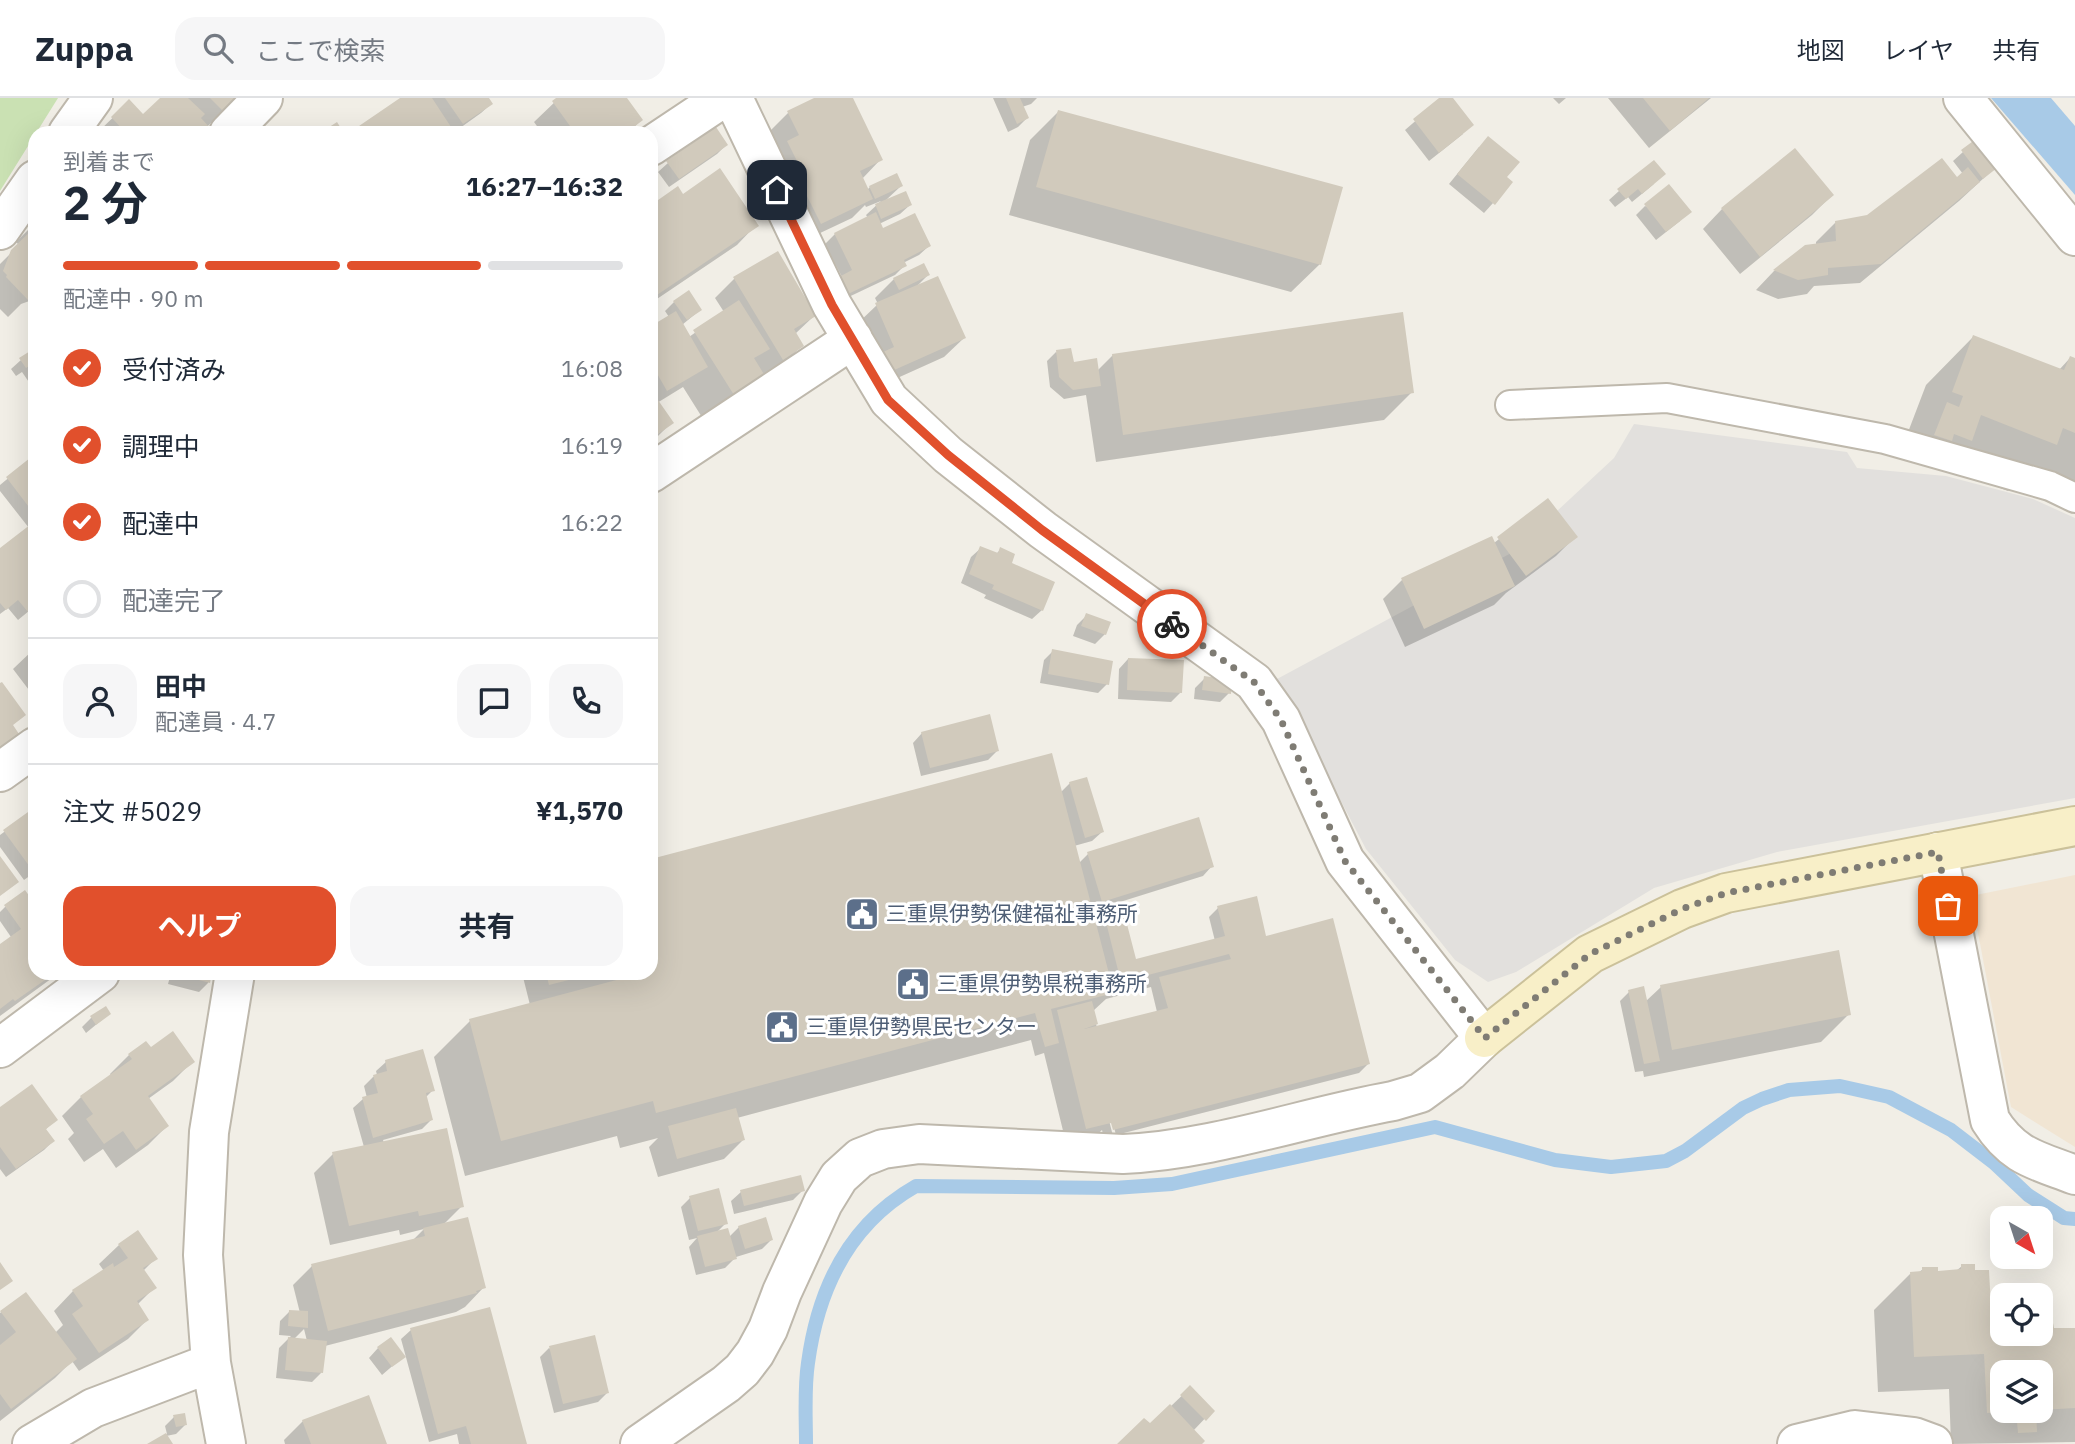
<!DOCTYPE html>
<html lang="ja">
<meta charset="utf-8">
<style>
body{margin:0;font-family:"IBM Plex Sans","Noto Sans JP",sans-serif;background:#f6f6f7;color:#1f2937;height:100vh;display:flex;flex-direction:column;font-size:26px;white-space:nowrap}
*{box-sizing:border-box;margin:0}
p{font-size:23px;color:#747a83}
.icon{flex:none;width:38px;height:38px;fill:none;stroke:currentColor;stroke-width:2;stroke-linecap:round;stroke-linejoin:round}
.map{position:relative;flex:1;overflow:hidden}
.panel{position:absolute;left:28px;top:28px;width:630px;height:854px;display:flex;flex-direction:column;background:#fff;border-radius:21px;box-shadow:0 7px 28px #0002}
.panel>*{flex:none}
.needle{width:46px;rotate:141deg}
.controls{position:absolute;left:1990px;top:1108px;display:grid;gap:14px}
.controls a{display:grid;place-items:center;width:63px;height:63px;border-radius:14px;background:#fff;box-shadow:0 7px 28px #0002;font-size:35px}
.pin{position:absolute;display:grid;place-items:center;width:60px;height:60px;color:#fff;margin:-30px;border-radius:14px;box-shadow:0 4px 10px #0006}
.courier{position:absolute;display:grid;place-items:center;width:70px;height:70px;margin:-35px;border:5px solid #e1502c;border-radius:50%;background:#fff;color:#222;box-shadow:0 2px 9px #0007}
.headline em{font-style:normal;font-weight:700}
.headline div{display:flex;flex-direction:column-reverse}
.headline{display:flex;align-items:center;justify-content:space-between;height:119px;padding:0 35px}
h1{font-size:46px;font-weight:700;line-height:52px}
.bar{display:grid;grid-template-columns:repeat(4,1fr);gap:10px 7px;align-content:center;height:84px;padding:0 35px}
.bar i{height:9px;border-radius:5px;background:#e0e1e3}
.bar .on{background:#e1502c}
.bar p{grid-column:span 4}
.line{display:flex;align-items:center;gap:18px;padding:0 35px;border-top:2px solid #e0e1e3}
.line div{flex:1}
.round{display:grid;place-items:center;flex:none;width:74px;height:74px;border-radius:21px;background:#f6f6f7}
ol{padding:0 35px;list-style:none}
li{display:flex;align-items:center;gap:21px;height:77px}
li p{margin-inline-start:auto}
li .icon{padding:7px;border-radius:50%;background:#e1502c;color:#fff;stroke-width:4}
li:last-child{color:#747a83}
li i{width:38px;height:38px;border:4px solid #e0e1e3;border-radius:50%}
.primary-button{display:flex;gap:14px;margin-top:auto;padding:14px 35px}
.primary-button a{flex:1;height:80px;border-radius:21px;background:#e1502c;color:#fff;font-size:28px;font-weight:700;line-height:80px;text-align:center}
.primary-button a+a{background:#f6f6f7;color:#1f2937}
header{display:flex;align-items:center;gap:42px;box-sizing:border-box;height:98px;padding:0 35px;background:#fff;border-bottom:2px solid #e0e1e3}
header strong{font-size:33px}
nav{display:flex;gap:38px;margin-inline-start:auto;font-size:24px}
.search{width:490px;height:63px;background:#f6f6f7;display:flex;align-items:center;gap:18px;box-sizing:border-box;padding:0 24px;border-radius:21px;color:#747a83;font-size:26px}
.map>svg:first-child{display:block}
.commercial{fill:#f1e5d3}
.green{fill:#cae1b3}
.parking{fill:#e2e0dd}
.water{fill:#a8cae7}
.shadow{fill:#0003;fill-rule:evenodd}
.lines{fill:none;stroke-linecap:round;stroke-linejoin:round}
.stream{stroke:#a8cae7;stroke-width:14}
.building{fill:#d1cabc}
.lane-casing{stroke:#beb8ac;stroke-width:32}
.street-casing{stroke:#beb8ac;stroke-width:42}
.secondary-casing{stroke:#cbc19a;stroke-width:42}
.lane{stroke:#fff;stroke-width:28}
.street{stroke:#fff;stroke-width:38}
.secondary{stroke:#f8efc8;stroke-width:38}
.done{stroke:#7f7c74;stroke-width:7;stroke-dasharray:0 12.6}
.route{stroke:#e1502c;stroke-width:9}
.labels{text-anchor:middle;stroke-width:6;stroke-linejoin:round;paint-order:stroke}
.service-label{font-size:21px;fill:#4e5e75;stroke:#fff;text-anchor:start}
</style>
<header>
<strong>Zuppa</strong>
<div class="search"><svg class="icon" aria-label="search" viewBox="0 0 24 24"><circle cx="10" cy="10" r="6"/><path d="M15 15l6 6"/></svg>ここで検索</div>
<nav><a>地図</a><a>レイヤ</a><a>共有</a></nav>
</header>
<div class="map">
<svg width="2075" height="1346" viewBox="0 0 2075 1346">
<rect width="100%" height="100%" fill="#f1eee6"/>
<path class="commercial" d="M2075 777V1049L2011 1009 1971 798Z"/>
<path class="green" d="M0 0H58L0 93Z"/>
<path class="parking" d="M1634 326 1847 354 1857 370 1946 378 2033 401 2075 420V700L1777 754 1654 790 1516 874 1488 884 1455 862 1366 751 1277 581 1513 454 1614 360Z"/>
<path class="water" d="M1991 0H2051L2075 28V97Z"/>
<path class="shadow" d="M163 0H235L207 29 204 35H129L125 32 124 35H97L129 4 143 19Z
M403 0H487L491 6 481 15 453 35H354Z
M559 0H625L641 22 628 35H542L534 24Z
M818 0H851L881 61 862 81 867 92 870 89 901 88 885 103 910 107 900 116 879 126 882 132 929 148 919 157 903 165 905 167 895 177 838 204 842 179 825 146 835 136 868 120 866 117 881 103 866 109 865 107 852 120 801 144 769 34 788 15Z
M993 0H1037L1031 6 1022 9 1027 20 1018 29 1008 34Z
M1442 0H1450L1463 36 1429 63 1405 32Z
M1553 0H1566L1559 6Z
M1608 0H1711L1649 50Z
M1058 14 1320 166 1291 194 1009 117 1030 42Z
M726 47 717 56 669 89 658 74 668 65Z
M1479 49 1511 85 1484 115 1449 86Z
M1963 54 1999 66 1959 103 1860 185 1814 188 1807 196 1778 201 1756 192 1774 173 1805 148 1816 147V144L1835 125 1868 119 1957 81 1963 76 1953 63Z
M1654 86 1632 104 1628 99 1615 109 1609 102 1619 93Z
M1832 97 1812 117 1740 176 1703 131 1722 111Z
M682 98 756 127 737 147 651 205V109Z
M1645 108 1680 123 1656 142 1636 117Z
M35 125V201L21 206 8 219 0 211V166L19 147 16 144Z
M928 177 915 190 964 240 944 259 873 291 857 226 878 206 875 200 894 181Z
M735 180 814 218 795 236 802 247 783 267 705 324 683 289 657 305 671 325 651 345V230L669 219 665 213 674 204 700 212 682 227 689 239 724 214 715 200Z
M1973 239 2059 272 2070 260 2075 262V400L2022 380 2008 393 1912 357 1905 342 1926 287Z
M35 254V268H31L35 273V293L22 274 16 278 11 271 21 262Z
M1056 254 1072 266 1097 273 1113 257 1412 294 1384 322 1096 364 1086 297 1064 301 1050 289 1047 263Z
M35 358V508L18 522 8 510 0 516V453L29 430 0 393V387Z
M1547 403 1575 439 1556 458 1506 495 1494 507 1405 549 1383 501 1402 482 1494 445Z
M981 450 996 456 1001 451 1042 512 1032 521 984 500 986 497 961 485 971 459Z
M1087 517 1105 536 1095 546 1073 538 1077 527Z
M35 550V600L13 571Z
M1053 553 1107 586 1098 595 1040 585 1044 562Z
M1128 561 1181 594 1171 604 1118 601 1119 571Z
M1205 580 1229 595 1220 604 1194 601 1195 590Z
M922 635 997 653 988 662 921 678 913 645Z
M1070 685 1102 734 1092 743 1074 748 1079 765 1088 756 1212 768 1203 778 1120 804 1134 863 1215 843 1209 819 1218 810 1265 840 1368 966 1359 975 1116 1037 1090 936H1087L1113 1038 1104 1040 1102 1032 1090 1043 1067 1049 1044 955 1035 958 1031 942 737 1020 743 1042 724 1061 658 1079 649 1049 658 1040 620 1050 617 1038 465 1078 434 959 470 923 530 907 522 875H651V763L1060 695ZM1102 810 1093 819 1091 813ZM1118 878H1121L1125 892 1121 893ZM1151 889 1157 914 1097 930 1093 913 1106 901Z
M35 711V774L24 782 0 749V737Z
M35 802V875H59L0 918V848L11 839 0 823V814L5 809 32 805Z
M171 875H211L208 885 199 894 168 886Z
M1661 889 1849 916 1821 944 1644 979 1643 973 1635 974 1620 903 1629 894 1645 904Z
M109 916 86 935 82 929 91 920Z
M150 951 192 964 173 983 148 1001 167 1028 148 1047 116 1070 103 1051 84 1064 68 1041 74 1035 62 1018 81 999 111 978 110 976 129 957Z
M386 964 433 992 425 1000 431 1022 422 1031 383 1042 384 1045 462 1108 443 1127 484 1189 465 1209 456 1214 325 1248 321 1275 312 1284 276 1280 279 1250 291 1238 279 1237 280 1223 289 1214 300 1215 293 1187 312 1168 413 1142 424 1131 400 1137 399 1132 330 1147 314 1075 333 1056 364 1049 353 1010 363 1001 367 1000 364 988 373 979 377 977 376 973ZM304 1231 307 1243 294 1241Z
M0 1011 55 1022 45 1032 53 1043 44 1052 6 1079 0 1071Z
M803 1092 793 1102 734 1116 731 1103 741 1094Z
M690 1100 726 1125 717 1134 729 1139 739 1129 771 1142 762 1151 736 1159 725 1170 696 1177 689 1149 697 1140 689 1142 681 1109Z
M138 1134 156 1160 143 1173 154 1190 137 1207 147 1222 128 1241 79 1273 72 1263 55 1280 0 1323V1215L25 1196 55 1235 63 1227 54 1213 73 1193 104 1173 99 1166 119 1147Z
M1962 1168 1990 1229H2002V1236H2040L2075 1230V1344L1951 1346 1949 1291 1878 1294 1874 1212 1910 1176 1918 1175 1923 1171 1936 1174 1956 1173ZM2002 1274H2040V1312H2002Z
M411 1232 525 1346H459L457 1336 429 1344 401 1241Z
M378 1250 404 1258 382 1277 369 1260Z
M549 1250 607 1295 598 1304 554 1315 540 1259Z
M1190 1290 1212 1313 1193 1333 1200 1346H1119L1150 1328Z
M174 1319 185 1327 176 1336 166 1338 171 1346H151L167 1336 165 1328Z
M303 1323 385 1346H285L284 1342Z"/>
<g class="lines">
<path class="stream" d="M806 1346C806 1320 804 1291 808 1265 818 1191 849 1126 916 1088L1114 1090 1172 1086 1435 1029 1555 1062 1611 1069 1666 1063 1685 1053 1743 1010 1762 1001 1789 992 1840 988 1889 999 1951 1032 1994 1065 2028 1097 2064 1120 2075 1121"/>
</g>
<path class="building" d="M160 0H188L205 16 201 20 211 31 206 35H126L111 19 129 1 143 16Z
M210 0H238L224 14Z
M400 0H432L455 35H364L359 28Z
M445 0H489L493 6 463 26Z
M556 0H627L643 22 626 35H575L552 3Z
M814 0H853L883 62 860 73 873 101 821 126 794 72 800 69 787 43 799 37 787 13Z
M1006 0H1020L1029 20 1017 26Z
M1439 0H1453L1474 27 1439 55 1413 21Z
M1643 0H1709L1670 33Z
M1058 12 1343 89 1321 167 1036 89Z
M337 24 344 35H320Z
M716 29 728 47 679 81 666 63Z
M1488 38 1520 64 1507 79 1513 84 1495 107 1457 76Z
M1980 38 2002 66 1983 81 1961 52Z
M1795 50 1834 97 1760 159 1721 110Z
M1942 60 1957 79 1968 69 1980 84 1881 166 1828 170V177L1798 182 1773 172 1805 147 1836 143 1835 123 1867 117Z
M1654 62 1666 76 1642 96 1638 91 1626 101 1617 91Z
M720 70 759 128 651 201V107L678 88 683 96Z
M897 75 903 88 875 101 869 88Z
M1669 86 1692 114 1666 134 1644 106Z
M906 93 912 107 881 121 875 106Z
M876 114 883 130 915 115 931 148 904 162 907 168 848 196 839 179 852 172 834 135Z
M35 129V195L28 202 6 179 7 177 3 173 11 152Z
M778 153 816 218 794 231 804 248 783 262 733 179Z
M924 165 930 177 899 192 893 180Z
M938 178 966 240 892 273 883 254 894 249 875 205Z
M689 192 702 212 687 222 673 203Z
M739 202 770 251 754 260 765 278 734 297 693 232Z
M676 213 708 269 667 293 651 265V228Z
M1403 214 1414 295 1123 337 1112 256Z
M1973 237 2064 272 2070 258 2075 260V335L2063 330 2057 347 1981 317 1972 343 1954 336 1952 343 1934 337 1947 304 1959 309 1963 298 1952 294Z
M35 250V270L32 266 26 270 19 260Z
M1071 250 1074 264 1097 260 1101 288 1073 292 1059 279 1056 252Z
M651 292 674 325 651 341Z
M35 356V417L6 379Z
M1548 400 1578 439 1526 478 1497 439Z
M35 423V508L28 514 18 502 6 512 0 505V450Z
M1492 438 1515 488 1424 531 1401 480Z
M980 448 998 455 1000 449 1015 456 1012 465 1055 484 1043 513 992 491 994 487 969 476Z
M1086 515 1111 524 1106 537 1081 528Z
M1052 551 1113 563 1109 587 1048 576Z
M1128 560 1184 562 1182 595 1127 592Z
M1204 578 1232 582 1231 596 1202 592Z
M2 584 26 617 13 627 19 636 0 650V585Z
M990 616 999 653 930 670 921 634Z
M1052 655 1114 895 1051 911 1059 945 1045 949 1035 915 656 1015 653 1003 501 1043 469 921 624 880 622 875H651V761Z
M1087 679 1104 734 1085 740 1069 684Z
M35 709V776L3 732Z
M1199 719 1214 769 1102 804 1087 754Z
M0 758 19 784 0 798Z
M25 792 35 806V875H55L15 903 13 901 0 911V846L21 831 4 807Z
M1257 798 1266 838 1333 820 1370 966 1113 1032 1111 1025 1086 1031 1057 912 1092 903 1098 926 1084 931 1168 910 1159 879 1231 861 1229 856 1121 884 1102 808 1121 803 1136 861 1225 838 1217 808Z
M1839 852 1851 917 1672 952 1660 887Z
M173 875H212L210 885Z
M546 875H592V876L549 887Z
M1644 888 1660 963 1644 966 1628 892Z
M106 908 111 916 96 927 90 918Z
M173 933 195 964 148 998 169 1028 136 1052 123 1033 104 1046 86 1021 93 1016 80 998 132 961 128 956 146 943 151 949Z
M423 951 435 993 426 995 433 1022 373 1040 362 999 378 995 373 977 387 973 385 962Z
M32 986 58 1022 46 1031 55 1043 16 1071 0 1049V1009Z
M736 1010 745 1042 677 1061 668 1028Z
M447 1030 464 1109 419 1118 418 1113 349 1128 332 1054Z
M801 1077 805 1093 744 1108 740 1092Z
M719 1090 728 1126 698 1133 689 1098Z
M468 1119 486 1190 476 1193 477 1195 328 1233 311 1166 425 1138 423 1130Z
M766 1119 773 1142 745 1151 738 1128Z
M728 1130 737 1161 705 1169 697 1138Z
M138 1132 158 1161 143 1170 157 1190 137 1203 149 1222 99 1255 72 1216 83 1208 72 1192 113 1165 114 1169 128 1160 118 1146Z
M0 1164 13 1183 0 1192Z
M1961 1166H1975V1172H1989L1992 1228 2002 1227V1236H2040V1226L2053 1225 2054 1230H2075V1310L2040 1312V1274H2002V1314L1987 1315 1984 1256 1914 1259 1910 1174 1922 1173V1169H1938V1173L1961 1171Z
M26 1194 77 1261 11 1311 0 1296V1247L16 1234 0 1213Z
M490 1209 527 1346H471L466 1328 438 1336 410 1230Z
M289 1212 308 1213V1230L288 1228Z
M595 1237 609 1295 563 1306 549 1248Z
M288 1239 327 1243 323 1275 285 1272Z
M391 1239 406 1259 392 1269 377 1249Z
M1190 1287 1215 1313 1206 1323 1180 1297Z
M369 1297 387 1346H311L302 1322Z
M1170 1306 1205 1343 1202 1346H1117L1144 1320 1150 1325Z
M2016 1312H2036L2037 1334 2018 1335Z
M185 1315 187 1327 176 1329 173 1317Z
M166 1335 173 1346H147Z"/>
<g class="lines">
<g class="lane-casing">
<path id="lane" d="M1510 307 1667 300 1885 341 2050 388 2075 400"/>
</g>
<g class="street-casing">
<path id="street" d="M1963 0 2075 138
M68 35 93 0
M229 35 263 0
M651 48 723 0
M0 132 35 82
M651 375 853 241
M0 674 35 649
M1938 754 1990 1022C2013 1059 2036 1062 2075 1077
M0 950 100 875
M32 1346 93 1310 211 1265
M226 1346 211 1265 203 1157 209 1034 235 875
M640 1346 726 1286 742 1272 755 1255 768 1231 782 1194 823 1105 839 1079 860 1060 883 1051 919 1046 1123 1056C1214 1052 1304 1019 1393 1003L1420 995 1450 973 1484 940 1345 763 1281 622 1254 584 1043 432 948 357 889 302 832 207 733 0
M1797 1346 1855 1332 1914 1339 1933 1346"/>
</g>
<g class="secondary-casing">
<path id="secondary" d="M1484 940 1590 856 1682 811 1726 795 2075 728"/>
</g>
<use href="#lane" class="lane"/>
<use href="#street" class="street"/>
<use href="#secondary" class="secondary"/>
</g>
<g class="lines">
<path class="done" d="M1172 526 1254 584 1281 622 1345 763 1485 940 1590 856 1682 811 1726 795 1938 754 1948 808"/>
<path class="route" d="M777 92 832 207 888 302 948 357 1042 432 1172 526"/>
</g>
<defs>
<g id="civic-square" transform="scale(1.75)"><rect x="-9" y="-9" width="18" height="18" rx="4" fill="#5c6f8a" stroke="#fff"/><path d="M-.6-6.5H3V-4.5H.6V-3L4-1V1h2V6H-6V1h2V-1L-.6-3ZM-1.2 2.5V6h2.4V2.5Z" fill="#fff"/></g>
</defs>
<g fill-rule="evenodd">
<use href="#civic-square" x="862" y="816"/>
<use href="#civic-square" x="913" y="886"/>
<use href="#civic-square" x="782" y="929"/>
</g>
<g class="labels">
<g class="service-label">
<text x="886" y="823">三重県伊勢保健福祉事務所</text>
<text x="937" y="893">三重県伊勢県税事務所</text>
<text x="806" y="936">三重県伊勢県民センター</text>
</g>
</g>
</svg>
<div class="controls">
<a><svg class="needle" viewBox="-14 -14 28 28"><path d="M0-13l5 13h-10z" fill="#e53935"/><path d="M0 13l5-13h-10z" fill="#747a83"/></svg></a>
<a><svg class="icon" aria-label="locate" viewBox="0 0 24 24"><circle cx="12" cy="12" r="6"/><path d="M12 2v4M12 18v4M2 12h4M18 12h4"/></svg></a>
<a><svg class="icon" aria-label="layers" viewBox="0 0 24 24"><path d="M12 4l9 5-9 5-9-5zM3 14l9 5 9-5"/></svg></a>
</div>
<div class="pin" style="left:1948px;top:808px;background:#ea580c"><svg class="icon" aria-label="bag" viewBox="0 0 24 24"><path d="M5 8h14l-1 12H6zM9 8a3 3 0 0 1 6 0"/></svg></div>
<div class="pin" style="left:777px;top:92px;background:#1f2937"><svg class="icon" aria-label="home" viewBox="0 0 24 24"><path d="M3 11l9-7 9 7M6 9v11h12V9"/></svg></div>
<div class="courier" style="left:1172px;top:526px"><svg class="icon" aria-label="bike" viewBox="0 0 24 24"><circle cx="6" cy="16" r="4"/><circle cx="18" cy="16" r="4"/><path d="M6 16l4-8h5l3 8M10 8l3 8H6M13 5h3"/></svg></div>
<section class="panel">
<div class="headline"><div><h1>2 分</h1><p>到着まで</p></div><em>16:27–16:32</em></div>
<div class="bar"><i class="on"></i><i class="on"></i><i class="on"></i><i></i><p>配達中 · 90 m</p></div>
<ol>
<li><svg class="icon" aria-label="check" viewBox="0 0 24 24"><path d="M5 12l5 5 9-10"/></svg>受付済み<p>16:08</p></li>
<li><svg class="icon" aria-label="check" viewBox="0 0 24 24"><path d="M5 12l5 5 9-10"/></svg>調理中<p>16:19</p></li>
<li><svg class="icon" aria-label="check" viewBox="0 0 24 24"><path d="M5 12l5 5 9-10"/></svg>配達中<p>16:22</p></li>
<li><i></i>配達完了</li>
</ol>
<div class="line" style="height:126px"><a class="round"><svg class="icon" aria-label="person" viewBox="0 0 24 24"><circle cx="12" cy="8" r="4"/><path d="M4 21q1-7 8-7t8 7"/></svg></a><div><b>田中</b><p>配達員 · 4.7</p></div><a class="round"><svg class="icon" aria-label="chat" viewBox="0 0 24 24"><path d="M4 5h16v11H9l-5 4z"/></svg></a><a class="round"><svg class="icon" aria-label="phone" viewBox="0 0 24 24"><path d="M5 4h4l2 5-3 2q2 4 5 5l2-3 5 2v4C11 20 4 13 5 4z"/></svg></a></div>
<div class="line" style="height:91px"><div>注文 #5029</div><b>¥1,570</b></div>
<div class="primary-button"><a>ヘルプ</a><a>共有</a></div>
</section>
</div>
